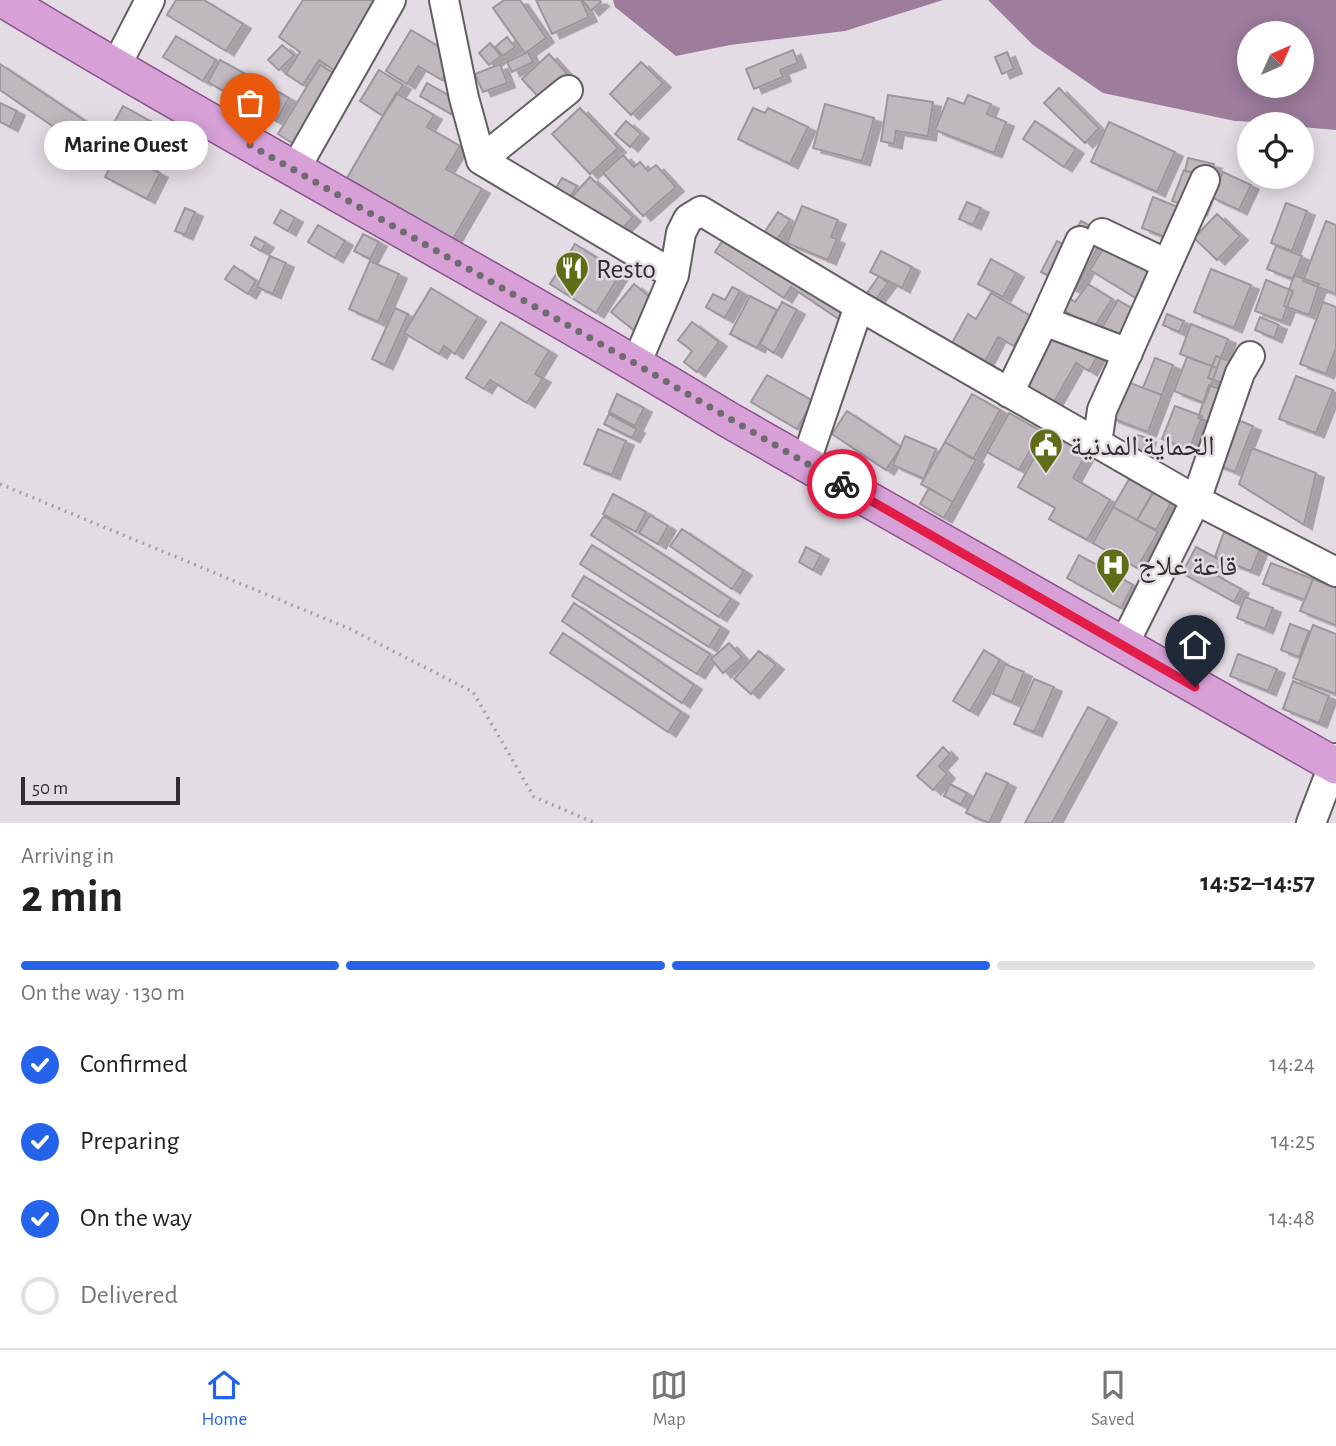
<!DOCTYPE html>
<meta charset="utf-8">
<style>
body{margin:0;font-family:"Alegreya Sans","Noto Naskh Arabic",sans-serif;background:#f2f2f2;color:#222;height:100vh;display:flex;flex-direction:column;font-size:26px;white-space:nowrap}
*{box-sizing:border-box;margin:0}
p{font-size:23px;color:#767676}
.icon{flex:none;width:38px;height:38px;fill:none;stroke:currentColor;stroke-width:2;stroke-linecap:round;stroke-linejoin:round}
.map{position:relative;height:823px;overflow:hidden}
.sheet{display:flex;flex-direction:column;background:#fff;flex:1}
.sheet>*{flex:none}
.needle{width:46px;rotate:45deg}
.tools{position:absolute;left:1237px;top:21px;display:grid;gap:14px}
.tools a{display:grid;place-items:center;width:77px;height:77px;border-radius:50%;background:#fff;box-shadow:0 4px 18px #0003;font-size:35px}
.scale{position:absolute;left:21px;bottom:18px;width:159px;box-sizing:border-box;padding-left:7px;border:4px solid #312e31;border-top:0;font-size:19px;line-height:24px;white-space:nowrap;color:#312e31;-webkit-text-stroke:5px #e4dce4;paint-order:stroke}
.pin{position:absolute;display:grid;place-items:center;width:60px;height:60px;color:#fff;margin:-72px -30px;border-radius:50% 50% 50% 0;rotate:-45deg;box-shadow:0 0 7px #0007}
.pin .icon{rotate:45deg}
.courier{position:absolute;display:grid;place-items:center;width:70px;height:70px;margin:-35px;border:5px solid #e11d48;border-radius:50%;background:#fff;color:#222;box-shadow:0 2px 9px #0007}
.bubble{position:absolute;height:49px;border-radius:24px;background:#fff;box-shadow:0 4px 18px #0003;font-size:23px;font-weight:700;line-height:49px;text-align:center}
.head em{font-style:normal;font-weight:700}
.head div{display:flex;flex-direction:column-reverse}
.head{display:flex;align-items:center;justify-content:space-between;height:119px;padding:0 21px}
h1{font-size:46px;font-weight:700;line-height:52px}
.bar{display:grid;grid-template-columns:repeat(4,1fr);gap:10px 7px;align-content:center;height:84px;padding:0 21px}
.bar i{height:9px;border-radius:5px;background:#e0e0e0}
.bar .selected{background:#2563eb}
.bar p{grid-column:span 4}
ol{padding:0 21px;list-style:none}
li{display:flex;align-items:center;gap:21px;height:77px}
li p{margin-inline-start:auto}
li .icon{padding:7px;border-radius:50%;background:#2563eb;color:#fff;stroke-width:4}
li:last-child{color:#767676}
li i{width:38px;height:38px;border:4px solid #e0e0e0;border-radius:50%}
.dock{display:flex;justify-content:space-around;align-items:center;height:98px;border-top:2px solid #e0e0e0;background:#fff;font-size:19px;color:#767676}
.dock a{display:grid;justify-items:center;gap:4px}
.dock .selected{color:#2563eb}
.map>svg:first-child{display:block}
.water{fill:#9d7c9c;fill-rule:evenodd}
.building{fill:#c0b8bf;stroke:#9d969d;stroke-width:2;filter:url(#shadow)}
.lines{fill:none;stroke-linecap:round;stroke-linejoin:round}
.minor-casing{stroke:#645e64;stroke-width:32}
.major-casing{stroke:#8c508c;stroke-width:38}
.path{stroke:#a8a1a8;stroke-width:3.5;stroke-dasharray:2 5;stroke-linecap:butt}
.minor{stroke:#fff;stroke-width:28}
.major{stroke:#d7a1d7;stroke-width:35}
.done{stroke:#706b70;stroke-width:7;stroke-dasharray:0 12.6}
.route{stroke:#e11d48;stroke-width:9}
.labels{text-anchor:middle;stroke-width:5;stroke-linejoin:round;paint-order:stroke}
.poi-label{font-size:28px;fill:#312e31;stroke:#e4dce4;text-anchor:start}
</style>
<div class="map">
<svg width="1336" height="823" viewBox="0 0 1336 823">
<defs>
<filter id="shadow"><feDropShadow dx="8" dy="4.5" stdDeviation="0" flood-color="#0004"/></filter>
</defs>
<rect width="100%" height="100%" fill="#e4dce4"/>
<path class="water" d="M613 0H943L845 31 730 45 676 56 615 7Z
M988 0H1336V130L1302 127V124L1235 121 1103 93 1033 45ZM1250 33H1302V86H1250Z"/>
<path class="building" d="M176 0H204L243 24 226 51 167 15Z
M303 0H373L381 5 348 80 319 60 303 85 286 74 300 52 279 37Z
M504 0H520L546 38 525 53 493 8Z
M536 0H581L589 17 552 34Z
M582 0H599L601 2 591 11Z
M411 30 456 57 442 80 418 66 407 84 386 71Z
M176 36 216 60 203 81 163 57Z
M507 37 515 47 503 56 495 47Z
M490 43 501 56 489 65 479 53Z
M282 45 294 55 279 70 268 60Z
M793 50 798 63 780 70 783 77 754 89 746 69Z
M528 52 533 62 512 72 507 62Z
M1007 52 1014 69 1002 74 995 57Z
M549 54 571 78 544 103 522 79Z
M220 60 289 98 276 121 208 82Z
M641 62 663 83 631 115 610 94Z
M0 64 118 143 105 162 0 90Z
M500 64 507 83 483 92 475 74Z
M320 65 345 80 305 151 278 134Z
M379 70 403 85 383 116 360 101Z
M427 83 467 106 460 119 420 96Z
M1059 88 1099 128 1085 143 1044 103Z
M396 93 434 115 427 127 460 146 446 169 482 189 453 239 347 178Z
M888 95 933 102 928 136 896 131 894 144 881 141Z
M968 95 991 104 987 114 1006 122 994 153 935 130 948 98 964 104Z
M0 103 17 111 10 127 0 122Z
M825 104 874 118 862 161 813 148Z
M123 106 188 142 176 163 111 128Z
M580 108 618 148 590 174 552 134Z
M753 108 765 113 768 108 808 127 790 164 738 139Z
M626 121 641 134 630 147 615 134Z
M1035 121 1076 149 1064 167 1023 139Z
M1109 122 1175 152 1157 192 1091 162Z
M126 135 157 152 149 168 160 173 147 199 105 177Z
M623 155 634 167 640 162 648 171 656 165 676 187 643 216 603 173Z
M1188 158 1214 164 1211 176 1185 171Z
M1184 170 1211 180 1199 211 1172 201Z
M1223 172 1251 185 1239 210 1211 197Z
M590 177 633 217 611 241 568 201Z
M562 178 577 186 564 207 550 198Z
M1153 197 1195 214 1183 244 1142 228Z
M967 202 981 208 973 225 959 219Z
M1286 203 1307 211 1292 251 1271 243Z
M802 206 838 220 831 237 837 239 828 260 787 243Z
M185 208 195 212 185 235 175 231Z
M281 210 295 218 288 231 274 223Z
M778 212 790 220 774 244 762 236Z
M1217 214 1240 236 1217 260 1194 238Z
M1081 221 1105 234 1075 290 1041 272 1057 241 1067 246Z
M1326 221 1336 225V294L1303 281Z
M318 225 345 241 335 258 308 242Z
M729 231 852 314 846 324 791 287 784 298 715 252Z
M363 234 379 242 370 259 354 251Z
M255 237 266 243 261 251 251 245Z
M1108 241 1167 276 1149 306 1090 270Z
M575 244 621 273 596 313 550 284Z
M1276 246 1302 256 1293 279 1267 269Z
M881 251 912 267 902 288 870 272Z
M270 256 286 263 273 294 257 287Z
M991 259 1016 273 1003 297 978 284Z
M370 261 399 274 378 322 349 309Z
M234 266 256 281 248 294 225 279Z
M1211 269 1251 285 1234 328 1194 312Z
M1294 275 1319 284 1309 315 1284 306Z
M879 276 888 283 876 299 867 293Z
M1266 280 1293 291 1282 321 1255 311Z
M634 284 658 304 636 332 611 312Z
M1088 284 1112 299 1093 329 1062 309 1069 298 1075 302Z
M732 287 740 291 725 318 706 307 713 294 725 300Z
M431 288 478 317 455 354 444 346 439 354 404 333Z
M991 293 1031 316 1014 346 998 337 985 362 952 343 968 314 976 319Z
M750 296 777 310 757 348 730 334Z
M1118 300 1144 316 1126 346 1100 331Z
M782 302 797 310 774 353 760 344Z
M1323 302 1336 307V348L1326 374 1300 364Z
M395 308 408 314 385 365 372 359Z
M1167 314 1184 321 1179 332 1163 325Z
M1260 317 1279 325 1274 338 1255 330Z
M501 322 549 351 535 374 543 378 527 403 490 380 484 389 466 378Z
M692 322 719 342 697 372 684 362 692 351 678 340Z
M1191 324 1228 339 1217 368 1180 354Z
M1056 328 1099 353 1089 371 1076 363 1054 402 1024 385Z
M1216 356 1246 367 1238 389 1208 378Z
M1187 357 1217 368 1204 403 1174 391Z
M1155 358 1173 365 1162 395 1143 388Z
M767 375 813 401 797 429 751 402Z
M1296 376 1333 390 1316 433 1279 419Z
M1125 381 1162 395 1148 432 1111 418Z
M1209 385 1234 394 1222 426 1198 418Z
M617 394 644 408 635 426 609 412Z
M972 394 1000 410 973 459 945 442Z
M1175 406 1202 416 1189 450 1162 439Z
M847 411 901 447 886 470 832 434Z
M1009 413 1041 431 1019 470 987 452Z
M609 414 637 429 632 438 604 424Z
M1233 418 1253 426 1235 472 1215 464Z
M598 429 626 441 612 475 584 464Z
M1050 429 1088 451 1073 478 1110 500 1087 540 1049 519 1055 508 1018 487Z
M1137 435 1148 438 1144 451 1133 448Z
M905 436 936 449 924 479 893 465Z
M945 442 976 460 953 502 921 484Z
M1252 448 1316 473 1304 525 1239 484Z
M1129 479 1153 492 1137 520 1113 507Z
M929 488 953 502 944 518 920 504Z
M1155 490 1173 499 1156 530 1137 520Z
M613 494 646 512 636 532 603 514Z
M1113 507 1158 532 1137 568 1093 543Z
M650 515 668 526 658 544 639 533Z
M604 516 731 599 719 617 591 535Z
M682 529 744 571 732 589 670 546Z
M1224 532 1261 546 1251 571 1215 557Z
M592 545 721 627 709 647 580 564Z
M806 547 821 555 813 570 799 562Z
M1196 547 1222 561 1214 574 1241 589 1234 602 1182 573Z
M1079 555 1133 585 1121 608 1067 578Z
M1271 563 1313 579 1305 600 1263 584Z
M584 576 710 654 697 674 572 596Z
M1313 579 1336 588V625L1300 611Z
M1245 597 1273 608 1265 629 1237 618Z
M574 603 694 685 682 703 562 621Z
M1290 624 1309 631 1299 657 1281 650Z
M1313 625 1336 634V694L1293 678Z
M563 633 681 712 668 732 550 653Z
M729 643 742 657 723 673 711 659Z
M984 650 1000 660 970 711 953 701Z
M759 651 776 665 751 694 734 679Z
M1238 654 1277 669 1268 691 1230 676Z
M1005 664 1024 672 1012 702 993 694Z
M1034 679 1054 687 1034 732 1014 724Z
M1293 681 1329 696 1319 723 1283 709Z
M1088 707 1109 718 1052 823H1025Z
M943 747 950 754 939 766 947 774 933 790 917 776Z
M986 773 1008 783 989 823 966 813Z
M950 784 967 793 961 805 944 796Z"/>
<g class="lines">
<g class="minor-casing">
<path id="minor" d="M444 0 464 98 481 160 674 275
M115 68 150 0
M481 160 568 90
M294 171 391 0
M1102 233 1167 264
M1044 321 1080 241
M636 364 674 275 681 233 688 219 701 211 859 306 1196 500 1336 572
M1009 393 1044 321 1128 353
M1097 443 1102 410 1205 180
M805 464 859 306
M1123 646 1196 500 1240 373 1250 356
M1311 823 1336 758"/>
</g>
<g class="major-casing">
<path id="major" d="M4 0C243 145 490 275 729 420L1336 766"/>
</g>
<path class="path" d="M0 484 350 629 473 692 534 797 595 823"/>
<use href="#minor" class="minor"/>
<use href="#major" class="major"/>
</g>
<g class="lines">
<path class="done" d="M250 145 636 364 842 484"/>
<path class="route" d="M842 484 1195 687"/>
</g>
<defs>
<g id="restaurant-pin" transform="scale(1.75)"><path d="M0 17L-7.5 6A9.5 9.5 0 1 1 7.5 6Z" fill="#616d16" stroke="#e4dce4"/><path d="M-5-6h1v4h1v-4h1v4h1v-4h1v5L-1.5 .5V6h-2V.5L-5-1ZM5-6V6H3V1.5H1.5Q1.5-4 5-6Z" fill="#fff"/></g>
<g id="civic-pin" transform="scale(1.75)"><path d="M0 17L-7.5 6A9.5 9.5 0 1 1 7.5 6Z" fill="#616d16" stroke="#e4dce4"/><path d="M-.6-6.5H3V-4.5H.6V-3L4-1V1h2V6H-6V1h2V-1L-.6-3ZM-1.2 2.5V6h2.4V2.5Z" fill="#fff"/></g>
<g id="hospital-pin" transform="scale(1.75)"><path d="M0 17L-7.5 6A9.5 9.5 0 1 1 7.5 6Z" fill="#616d16" stroke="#e4dce4"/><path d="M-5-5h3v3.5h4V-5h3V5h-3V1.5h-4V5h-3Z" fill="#fff"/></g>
</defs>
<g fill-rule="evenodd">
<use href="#restaurant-pin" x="572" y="268"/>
<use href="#civic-pin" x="1046" y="445"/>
<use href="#hospital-pin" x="1113" y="565"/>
</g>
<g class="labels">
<g class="poi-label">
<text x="596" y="278">Resto</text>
<text x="1070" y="455">الحماية المدنية</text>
<text x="1138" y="575">قاعة علاج</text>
</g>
</g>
</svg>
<div class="tools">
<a><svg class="needle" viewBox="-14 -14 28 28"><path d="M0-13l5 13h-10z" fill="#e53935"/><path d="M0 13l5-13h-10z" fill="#767676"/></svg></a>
<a><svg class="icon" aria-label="locate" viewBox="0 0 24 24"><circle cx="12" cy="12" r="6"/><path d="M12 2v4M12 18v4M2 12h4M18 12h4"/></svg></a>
</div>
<div class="scale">50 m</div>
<div class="pin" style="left:250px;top:145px;background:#ea580c"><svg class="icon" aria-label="bag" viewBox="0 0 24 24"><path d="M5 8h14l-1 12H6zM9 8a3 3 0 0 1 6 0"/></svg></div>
<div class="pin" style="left:1195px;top:687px;background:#1f2937"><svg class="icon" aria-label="home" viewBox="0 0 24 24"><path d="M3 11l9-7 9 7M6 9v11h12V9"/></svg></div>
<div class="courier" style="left:842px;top:484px"><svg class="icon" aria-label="bike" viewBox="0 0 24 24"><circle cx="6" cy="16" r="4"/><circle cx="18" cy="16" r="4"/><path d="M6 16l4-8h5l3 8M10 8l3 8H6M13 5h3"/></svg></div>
<div class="bubble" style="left:44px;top:121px;width:164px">Marine Ouest</div>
</div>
<section class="sheet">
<div class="head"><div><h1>2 min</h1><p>Arriving in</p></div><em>14:52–14:57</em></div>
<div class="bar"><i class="selected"></i><i class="selected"></i><i class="selected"></i><i></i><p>On the way · 130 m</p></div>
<ol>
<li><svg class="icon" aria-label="check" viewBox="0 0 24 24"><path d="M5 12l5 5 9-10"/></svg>Confirmed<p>14:24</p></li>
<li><svg class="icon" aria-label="check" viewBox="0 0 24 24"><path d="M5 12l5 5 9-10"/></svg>Preparing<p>14:25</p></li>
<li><svg class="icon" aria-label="check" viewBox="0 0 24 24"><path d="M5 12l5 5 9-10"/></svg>On the way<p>14:48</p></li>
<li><i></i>Delivered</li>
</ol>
</section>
<nav class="dock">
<a class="selected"><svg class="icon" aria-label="home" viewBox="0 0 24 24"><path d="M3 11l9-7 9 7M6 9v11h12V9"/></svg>Home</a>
<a><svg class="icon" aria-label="map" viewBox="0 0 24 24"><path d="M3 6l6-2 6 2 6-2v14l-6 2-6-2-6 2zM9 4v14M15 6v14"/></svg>Map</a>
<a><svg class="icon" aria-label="saved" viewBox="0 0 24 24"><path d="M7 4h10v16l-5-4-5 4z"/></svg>Saved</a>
</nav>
